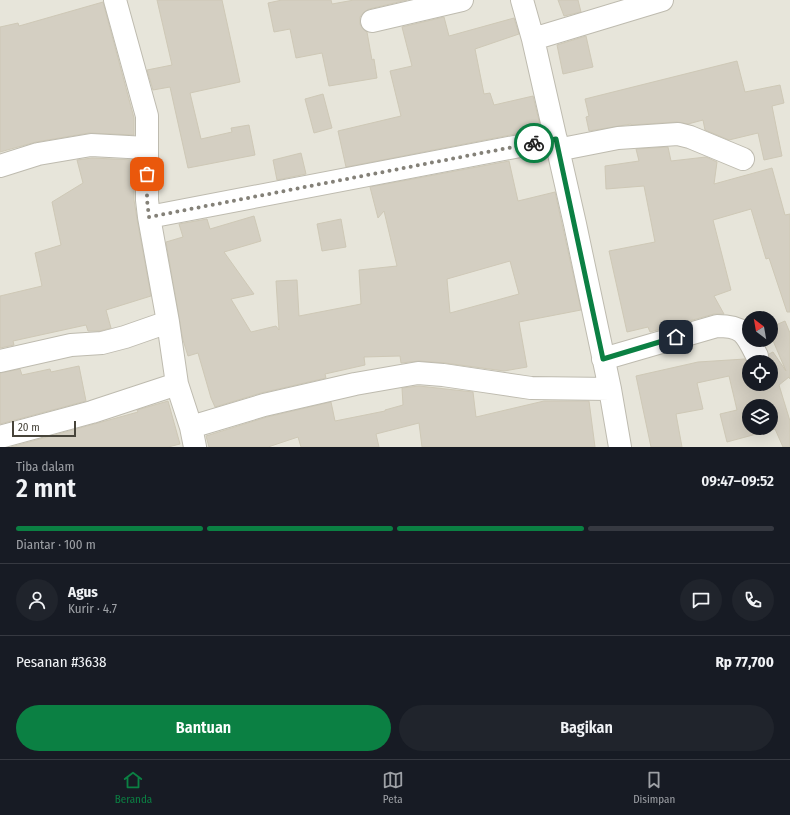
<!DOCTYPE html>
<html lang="id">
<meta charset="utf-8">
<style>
body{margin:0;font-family:"Fira Sans Condensed",sans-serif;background:#20242c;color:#f1f3f6;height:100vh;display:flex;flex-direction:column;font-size:15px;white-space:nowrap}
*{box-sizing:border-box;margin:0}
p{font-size:13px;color:#9ea1a6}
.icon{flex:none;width:22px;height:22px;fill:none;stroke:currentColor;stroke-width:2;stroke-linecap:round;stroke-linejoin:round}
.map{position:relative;height:447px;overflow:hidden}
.panel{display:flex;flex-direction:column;background:#171b24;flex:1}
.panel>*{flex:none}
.needle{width:26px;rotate:329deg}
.buttons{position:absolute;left:742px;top:311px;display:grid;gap:8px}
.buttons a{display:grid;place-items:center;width:36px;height:36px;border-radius:50%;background:#171b24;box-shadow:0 4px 16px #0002;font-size:20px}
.scale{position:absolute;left:12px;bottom:10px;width:64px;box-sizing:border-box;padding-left:4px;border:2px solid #47443a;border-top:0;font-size:11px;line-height:14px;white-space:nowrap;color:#47443a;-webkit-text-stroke:3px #fff;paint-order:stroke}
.pin{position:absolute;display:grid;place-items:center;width:34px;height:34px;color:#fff;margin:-17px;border-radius:8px;box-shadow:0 2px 6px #0006}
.courier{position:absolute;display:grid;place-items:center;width:40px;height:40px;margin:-20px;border:3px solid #0b8043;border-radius:50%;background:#fff;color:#222;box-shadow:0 1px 5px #0007}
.headline em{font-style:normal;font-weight:600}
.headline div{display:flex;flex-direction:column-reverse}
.headline{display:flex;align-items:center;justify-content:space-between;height:68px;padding:0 16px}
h1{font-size:26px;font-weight:600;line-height:30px}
.bar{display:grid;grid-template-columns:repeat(4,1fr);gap:6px 4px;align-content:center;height:48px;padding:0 16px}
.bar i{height:5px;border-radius:3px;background:#363941}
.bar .current{background:#0b8043}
.bar p{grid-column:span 4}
.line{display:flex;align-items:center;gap:10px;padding:0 16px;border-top:1px solid #363941}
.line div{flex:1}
.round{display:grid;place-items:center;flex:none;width:42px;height:42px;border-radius:21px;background:#20242c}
.cta{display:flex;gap:8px;margin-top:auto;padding:8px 16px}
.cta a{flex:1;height:46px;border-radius:24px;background:#0b8043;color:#fff;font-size:16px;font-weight:600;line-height:46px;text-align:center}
.cta a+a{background:#20242c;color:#f1f3f6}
.tab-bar{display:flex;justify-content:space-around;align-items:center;height:56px;border-top:1px solid #363941;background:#171b24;font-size:11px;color:#9ea1a6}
.tab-bar a{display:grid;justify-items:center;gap:2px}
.tab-bar .current{color:#0b8043}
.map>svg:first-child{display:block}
.residential{fill:#e7e5da;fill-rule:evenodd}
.building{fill:#d4cfc2;stroke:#cec8b6;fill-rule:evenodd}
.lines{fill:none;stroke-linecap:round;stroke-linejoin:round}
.minor-casing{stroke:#bebbaf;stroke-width:24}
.minor{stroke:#fff;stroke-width:22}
.done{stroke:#848178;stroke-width:4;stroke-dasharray:0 7.2}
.route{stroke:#0b8043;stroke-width:5}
</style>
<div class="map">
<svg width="790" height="447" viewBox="0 0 790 447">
<rect width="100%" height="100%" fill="#f4f2eb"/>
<path class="residential" d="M0 0H790V447H0ZM749 318H771V340H749ZM749 362H771V384H749ZM749 406H771V428H749Z"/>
<path class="building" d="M157 0H222L240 82 190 93 201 139 232 132 231 128 249 125 255 155 188 168 170 87 153 90 147 70 172 65Z
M282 0H331L332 4 354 0H407L369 9 364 12 360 17V24L363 29 367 32 372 60 374 59 377 78 329 86 322 53 296 58 290 29 274 32 268 3Z
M558 0H578L581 12 564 16Z
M103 2 134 118V135L89 133 36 142 0 152V27L18 23 19 26Z
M444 17 449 36 514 18 519 34 475 49 484 94 490 93 494 105 533 96 541 129 346 167 338 131 401 116 390 71 412 66 402 27Z
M586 36 593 67 563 74 557 45Z
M737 61 745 92 780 85 784 103 772 106 782 156 764 160 758 133 729 140 705 130 703 120 688 124 677 122 631 125V124L589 131 586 117 589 116 585 99Z
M323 94 332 128 314 133 305 99Z
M668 147 671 161 706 157 717 162 714 184 772 168 785 215 790 214V312H787L769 258 766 259 751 209 713 220 731 290 714 296 724 314H714L650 332 648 327 627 332 609 251 655 242 644 186 606 189 605 166 639 161 636 149Z
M301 153 306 174 277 180 273 160Z
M92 158 134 160V200L137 219 151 296 106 310 111 328 100 331H88L86 325 13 341 14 345 0 348V296L42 286 35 253 61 245 52 202 83 183 77 160Z
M509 161 518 201 555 192 581 310 519 322 527 367 504 371 445 363 419 361 401 363 400 356 364 357 365 365 325 374 326 378 261 393 215 407 211 398 198 353 188 356 183 340 166 242 183 237 179 224 207 219 210 229 254 216 261 241 224 252 254 294 231 299 251 332 276 326 279 330 276 281 297 280 299 316 361 304 359 270 397 266 384 211 378 218 370 187ZM510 261 519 294 450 313 447 279Z
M341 219 346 247 322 251 317 224Z
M785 321 790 333V379L789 377 779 385 790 421V447H783L775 429 727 442 720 414 737 410 729 376 697 383 703 409 676 414 682 447H651L636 376 698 362 745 359 749 365V384H771V362H768L769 354 773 352 786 371 771 336V327ZM749 406H771V428H749Z
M79 366 86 401 0 424V373L20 369 22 375 50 369 51 372Z
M419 386 473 392 476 417 544 401H589L595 447H422L419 423 376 434 379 447H301L298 437 268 447H209L206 436 267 417 331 402 335 421 385 411V410L403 405 402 388Z
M168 401 180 444 168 447H11L138 412 137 410Z"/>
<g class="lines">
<g class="minor-casing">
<path id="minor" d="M115 0 147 116V200L149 217 168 322 177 384 191 427 195 447
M522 0 533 39 575 224 610 389 620 447
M372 21 462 0
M533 39 662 0
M557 150 618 138 678 134 690 137 743 159
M0 166 38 154 91 145 147 148
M149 217 556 139
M603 359 717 326C744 326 746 334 757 356
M0 361 71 345 102 343 125 337 168 322
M191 427 264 405 355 384 418 373 443 375 531 388 610 389
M0 437 92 412 177 384"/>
</g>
<use href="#minor" class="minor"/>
</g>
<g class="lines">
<path class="done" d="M147 174V200L149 217 534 143"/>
<path class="route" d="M534 143 556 139 603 359 676 337"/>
</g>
</svg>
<div class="buttons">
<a><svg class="needle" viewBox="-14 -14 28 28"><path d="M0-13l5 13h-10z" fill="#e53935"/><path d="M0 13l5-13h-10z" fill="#9ea1a6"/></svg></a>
<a><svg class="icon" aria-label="locate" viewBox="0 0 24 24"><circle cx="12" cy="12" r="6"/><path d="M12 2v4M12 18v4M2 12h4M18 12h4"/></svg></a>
<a><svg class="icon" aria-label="layers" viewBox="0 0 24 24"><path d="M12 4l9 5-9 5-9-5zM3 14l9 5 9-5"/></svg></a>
</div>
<div class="scale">20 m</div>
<div class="pin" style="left:147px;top:174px;background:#ea580c"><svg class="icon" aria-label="bag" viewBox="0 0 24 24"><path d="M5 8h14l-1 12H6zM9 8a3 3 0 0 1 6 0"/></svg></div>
<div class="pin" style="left:676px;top:337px;background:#1f2937"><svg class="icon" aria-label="home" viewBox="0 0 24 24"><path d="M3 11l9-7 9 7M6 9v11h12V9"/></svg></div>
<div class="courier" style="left:534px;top:143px"><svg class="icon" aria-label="bike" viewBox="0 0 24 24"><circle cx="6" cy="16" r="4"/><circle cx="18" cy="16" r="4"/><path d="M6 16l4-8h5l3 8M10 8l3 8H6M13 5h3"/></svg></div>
</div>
<section class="panel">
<div class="headline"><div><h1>2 mnt</h1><p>Tiba dalam</p></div><em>09:47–09:52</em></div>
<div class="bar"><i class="current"></i><i class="current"></i><i class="current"></i><i></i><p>Diantar · 100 m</p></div>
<div class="line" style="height:72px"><a class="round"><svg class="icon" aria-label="person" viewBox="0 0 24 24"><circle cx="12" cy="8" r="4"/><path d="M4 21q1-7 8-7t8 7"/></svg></a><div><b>Agus</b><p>Kurir · 4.7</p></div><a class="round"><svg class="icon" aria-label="chat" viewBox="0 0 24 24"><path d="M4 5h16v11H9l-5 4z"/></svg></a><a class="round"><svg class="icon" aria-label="phone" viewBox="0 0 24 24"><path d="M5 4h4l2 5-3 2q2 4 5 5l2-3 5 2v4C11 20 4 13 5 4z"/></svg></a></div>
<div class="line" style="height:52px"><div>Pesanan #3638</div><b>Rp 77,700</b></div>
<div class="cta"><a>Bantuan</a><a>Bagikan</a></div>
</section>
<nav class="tab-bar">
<a class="current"><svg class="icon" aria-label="home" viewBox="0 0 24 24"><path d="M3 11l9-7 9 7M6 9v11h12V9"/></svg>Beranda</a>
<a><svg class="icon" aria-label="map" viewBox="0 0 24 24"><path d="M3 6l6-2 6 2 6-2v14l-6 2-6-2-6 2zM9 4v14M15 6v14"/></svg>Peta</a>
<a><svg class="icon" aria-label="saved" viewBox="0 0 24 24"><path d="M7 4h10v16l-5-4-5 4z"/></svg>Disimpan</a>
</nav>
